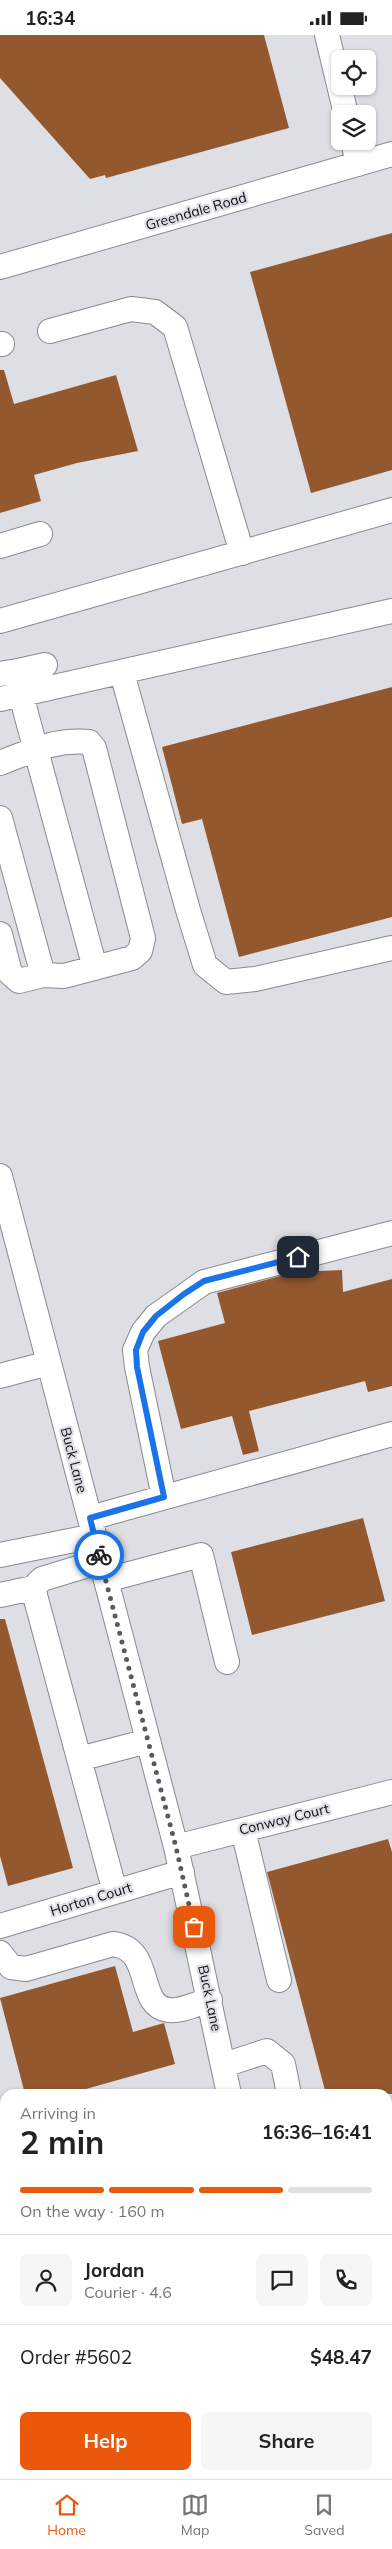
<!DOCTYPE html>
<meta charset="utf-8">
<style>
body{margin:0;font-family:Mulish,sans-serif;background:#f6f6f6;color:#222;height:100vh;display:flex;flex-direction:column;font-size:19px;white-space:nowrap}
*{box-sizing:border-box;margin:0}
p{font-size:16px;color:#767676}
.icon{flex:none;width:28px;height:28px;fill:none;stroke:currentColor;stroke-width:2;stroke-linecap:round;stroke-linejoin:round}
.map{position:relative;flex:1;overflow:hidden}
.side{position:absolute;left:0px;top:2054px;width:392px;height:391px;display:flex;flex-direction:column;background:#fff;border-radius:15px 15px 0 0;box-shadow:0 1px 4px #0004}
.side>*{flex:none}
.controls{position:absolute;left:331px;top:15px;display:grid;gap:10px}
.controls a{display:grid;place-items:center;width:45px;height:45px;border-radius:8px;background:#fff;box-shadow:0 1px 4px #0004;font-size:25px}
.pin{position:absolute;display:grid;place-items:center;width:42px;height:42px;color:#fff;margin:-21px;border-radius:10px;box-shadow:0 2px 8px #0006}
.courier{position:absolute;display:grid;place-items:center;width:50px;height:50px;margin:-25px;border:4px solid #1a73e8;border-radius:50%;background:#fff;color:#222;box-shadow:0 1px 6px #0007}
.head em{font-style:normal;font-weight:700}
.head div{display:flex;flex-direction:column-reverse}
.head{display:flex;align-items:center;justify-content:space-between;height:85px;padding:0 20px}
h1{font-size:32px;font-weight:700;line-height:38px}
.bar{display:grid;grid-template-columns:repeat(4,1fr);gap:8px 5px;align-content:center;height:60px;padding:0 20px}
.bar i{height:6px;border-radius:4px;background:#e0e0e0}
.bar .selected{background:#ea580c}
.bar p{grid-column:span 4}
.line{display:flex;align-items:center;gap:12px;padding:0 20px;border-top:1px solid #e0e0e0}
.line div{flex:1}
.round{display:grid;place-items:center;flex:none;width:52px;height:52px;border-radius:8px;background:#f6f6f6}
.action{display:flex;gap:10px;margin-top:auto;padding:10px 20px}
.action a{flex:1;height:58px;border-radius:8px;background:#ea580c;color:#fff;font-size:20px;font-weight:700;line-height:58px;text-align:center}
.action a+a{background:#f6f6f6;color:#222}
.status{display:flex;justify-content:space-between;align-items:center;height:35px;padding:0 25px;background:#fff;direction:ltr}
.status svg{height:14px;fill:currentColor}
.tab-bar{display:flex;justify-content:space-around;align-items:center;height:70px;border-top:1px solid #e0e0e0;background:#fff;font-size:14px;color:#767676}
.tab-bar a{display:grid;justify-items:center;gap:2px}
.tab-bar .selected{color:#ea580c}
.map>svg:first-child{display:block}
.building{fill:#94582f}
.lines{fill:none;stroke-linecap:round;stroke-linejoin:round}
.minor-casing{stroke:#888a90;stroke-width:26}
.major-casing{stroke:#9a464a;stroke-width:30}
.minor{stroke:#fff;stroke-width:24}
.major{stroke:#eea1a4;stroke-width:28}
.done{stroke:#585a5d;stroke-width:5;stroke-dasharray:0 9}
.route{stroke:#1a73e8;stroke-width:6}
.labels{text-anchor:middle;stroke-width:4.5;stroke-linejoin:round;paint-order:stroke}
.street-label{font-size:14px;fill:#111214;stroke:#dddfe5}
</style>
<div class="status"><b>16:34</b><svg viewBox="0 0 49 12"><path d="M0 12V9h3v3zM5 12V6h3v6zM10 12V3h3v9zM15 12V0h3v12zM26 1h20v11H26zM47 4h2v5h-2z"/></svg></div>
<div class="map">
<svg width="392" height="2444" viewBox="0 0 392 2444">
<rect width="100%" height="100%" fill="#dddfe5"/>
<path class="building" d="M0 0H264L289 93 106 143 105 140 90 144 0 43Z
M392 198V435L311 458 250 237Z
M0 335H4L14 369 116 340 138 416 77 428 34 440 41 466 0 478Z
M392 652V882L239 922 202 784 182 789 162 712Z
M318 1231 319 1236 342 1235 343 1257 392 1244V1351L368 1357 365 1346 249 1376 259 1416 243 1420 232 1381 181 1394 158 1306 225 1288 217 1258Z
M363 1483 385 1566 252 1600 231 1517Z
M0 1584H5L73 1833 8 1851 0 1821Z
M388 1804 392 1817V2059H326L267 1837Z
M115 1931 133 1997 164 1988 175 2029 68 2059H25L0 1963Z"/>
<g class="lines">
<g class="minor-casing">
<path id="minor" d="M327 0 346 79
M353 106 358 129
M0 232 392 119
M50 296 131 274 155 277 175 292 242 518
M0 309H2
M0 511 40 499
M0 586 392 475
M18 636 45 630
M122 638 188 875 205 930 226 947 255 944 392 913
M0 639 18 636 21 660 95 933
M0 664 392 576
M0 728C31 716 55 704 89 707L94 713 143 903 140 916 132 923 64 941 43 940 0 783
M0 899 10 938 19 946 43 940
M0 1141 176 1812 229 2059
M0 1341 49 1328
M164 1462 137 1332 135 1315 143 1297 156 1281 204 1247 392 1198
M90 1483 392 1399
M0 1520 94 1501
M101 1526 42 1544 33 1553 115 1857
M106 1545 201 1520 227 1627
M0 1560 33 1553
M79 1724 148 1706
M243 1795 279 1945
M176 1812 392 1757
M0 1891 182 1837
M0 1918 11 1932 26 1934 113 1909C155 1914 135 1971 169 1975 180 1977 198 1968 210 1965
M224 2030 267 2016 283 2029 288 2054
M297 2440 298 2444"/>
</g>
<g class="major-casing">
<path id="major" d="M388 2231 392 2230
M388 2293 392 2292
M0 2305 5 2304
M0 2370 5 2369"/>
</g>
<use href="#minor" class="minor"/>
<use href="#major" class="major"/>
</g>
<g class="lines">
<path class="done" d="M99 1520 176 1812 194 1892"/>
<path class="route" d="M99 1520 90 1483 164 1462 137 1332 136 1315 143 1297 156 1281 184 1259 204 1246 298 1222"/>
</g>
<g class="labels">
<g class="street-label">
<text transform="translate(196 176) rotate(-16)" y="5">Greendale Road</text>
<text transform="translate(74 1425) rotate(75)" y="5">Buck Lane</text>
<text transform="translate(284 1784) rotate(-14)" y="5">Conway Court</text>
<text transform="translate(91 1864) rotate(-17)" y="5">Horton Court</text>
<text transform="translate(210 1963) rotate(78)" y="5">Buck Lane</text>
</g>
</g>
</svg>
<div class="controls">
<a><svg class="icon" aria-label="locate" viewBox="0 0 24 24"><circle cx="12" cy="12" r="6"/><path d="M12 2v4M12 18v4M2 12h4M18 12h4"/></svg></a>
<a><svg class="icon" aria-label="layers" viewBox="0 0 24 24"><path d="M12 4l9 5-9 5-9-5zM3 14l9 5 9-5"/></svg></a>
</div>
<div class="pin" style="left:194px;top:1892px;background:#ea580c"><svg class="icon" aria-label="bag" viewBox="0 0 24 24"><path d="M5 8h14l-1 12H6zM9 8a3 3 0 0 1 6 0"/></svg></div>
<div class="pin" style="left:298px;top:1222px;background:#1f2937"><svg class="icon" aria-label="home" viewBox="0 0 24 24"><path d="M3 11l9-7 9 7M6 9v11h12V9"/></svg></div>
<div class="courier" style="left:99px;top:1520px"><svg class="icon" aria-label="bike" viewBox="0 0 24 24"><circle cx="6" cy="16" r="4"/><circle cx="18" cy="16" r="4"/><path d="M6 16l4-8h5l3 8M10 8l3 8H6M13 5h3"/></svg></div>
<section class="side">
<div class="head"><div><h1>2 min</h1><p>Arriving in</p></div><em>16:36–16:41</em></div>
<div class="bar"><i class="selected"></i><i class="selected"></i><i class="selected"></i><i></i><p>On the way · 160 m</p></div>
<div class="line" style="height:90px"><a class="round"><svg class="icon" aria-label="person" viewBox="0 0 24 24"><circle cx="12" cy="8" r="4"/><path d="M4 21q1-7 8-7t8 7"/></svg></a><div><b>Jordan</b><p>Courier · 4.6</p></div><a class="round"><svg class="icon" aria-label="chat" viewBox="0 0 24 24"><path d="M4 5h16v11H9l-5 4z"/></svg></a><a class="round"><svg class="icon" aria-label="phone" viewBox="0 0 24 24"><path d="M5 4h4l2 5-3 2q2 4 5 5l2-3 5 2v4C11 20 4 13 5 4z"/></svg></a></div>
<div class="line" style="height:65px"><div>Order #5602</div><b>$48.47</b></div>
<div class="action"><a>Help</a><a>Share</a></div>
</section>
</div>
<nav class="tab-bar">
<a class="selected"><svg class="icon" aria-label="home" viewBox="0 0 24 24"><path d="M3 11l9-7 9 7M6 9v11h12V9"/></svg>Home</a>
<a><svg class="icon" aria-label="map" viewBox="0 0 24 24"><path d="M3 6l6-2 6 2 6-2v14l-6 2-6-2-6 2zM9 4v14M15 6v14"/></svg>Map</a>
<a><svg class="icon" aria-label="saved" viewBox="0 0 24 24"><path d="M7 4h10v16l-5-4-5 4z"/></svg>Saved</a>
</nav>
